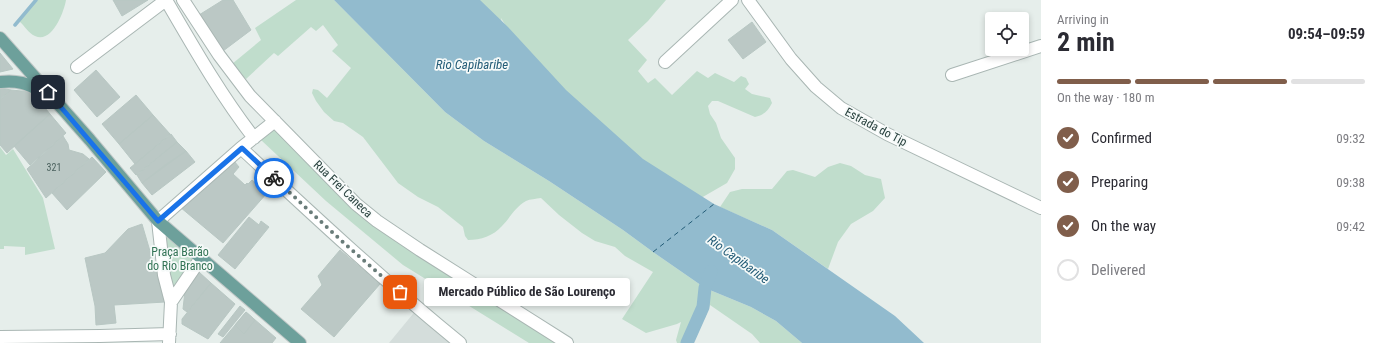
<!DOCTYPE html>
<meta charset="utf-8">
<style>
body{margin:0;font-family:"Roboto Condensed",sans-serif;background:#f2f2f3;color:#2b2b33;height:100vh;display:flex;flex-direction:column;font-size:15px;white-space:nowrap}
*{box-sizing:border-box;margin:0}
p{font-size:13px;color:#7c7c81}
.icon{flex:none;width:22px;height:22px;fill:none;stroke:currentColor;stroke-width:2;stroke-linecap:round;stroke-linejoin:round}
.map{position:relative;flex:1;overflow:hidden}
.side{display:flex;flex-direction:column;background:#fff;width:340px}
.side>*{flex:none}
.tools{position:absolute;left:985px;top:12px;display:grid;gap:8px}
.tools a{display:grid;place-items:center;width:44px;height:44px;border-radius:4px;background:#fff;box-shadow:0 2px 6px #0003;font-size:20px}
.pin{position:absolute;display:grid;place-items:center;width:34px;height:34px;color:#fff;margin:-17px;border-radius:8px;box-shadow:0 2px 6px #0006}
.courier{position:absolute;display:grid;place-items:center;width:40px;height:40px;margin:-20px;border:3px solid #1a73e8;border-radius:50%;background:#fff;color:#222;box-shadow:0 1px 5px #0007}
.bubble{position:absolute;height:28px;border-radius:4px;background:#fff;box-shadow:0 2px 6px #0003;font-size:13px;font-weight:700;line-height:28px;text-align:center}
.summary em{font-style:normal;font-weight:700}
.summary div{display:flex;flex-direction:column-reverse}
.summary{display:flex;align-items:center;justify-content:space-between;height:68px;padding:0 16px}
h1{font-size:26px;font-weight:700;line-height:30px}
.bar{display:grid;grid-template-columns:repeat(4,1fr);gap:6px 4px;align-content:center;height:48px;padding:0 16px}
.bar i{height:5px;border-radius:3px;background:#e1e1e2}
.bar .active{background:#805e4b}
.bar p{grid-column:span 4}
ol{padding:0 16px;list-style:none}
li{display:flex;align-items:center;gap:12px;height:44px}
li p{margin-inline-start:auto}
li .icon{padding:4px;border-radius:50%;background:#805e4b;color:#fff;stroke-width:4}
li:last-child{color:#7c7c81}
li i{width:22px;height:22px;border:2px solid #e1e1e2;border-radius:50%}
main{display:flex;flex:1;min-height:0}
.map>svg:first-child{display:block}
.built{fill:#d4dddb}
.green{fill:#c0ddcc}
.water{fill:#92bbce}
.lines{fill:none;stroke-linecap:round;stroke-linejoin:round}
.stream{stroke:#92bbce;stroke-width:3.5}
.canal{stroke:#92bbce;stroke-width:13}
.ferry{stroke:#235c77;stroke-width:1;stroke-dasharray:5 4;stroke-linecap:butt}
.building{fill:#bbc8c5;stroke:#b8c7c3}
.minor-casing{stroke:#a9b6b3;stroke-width:14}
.major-casing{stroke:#c2c9c8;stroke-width:14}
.minor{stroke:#fff;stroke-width:12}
.major{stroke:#6da09b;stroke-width:12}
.done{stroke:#697c79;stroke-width:4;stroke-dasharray:0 7.2}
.route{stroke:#1a73e8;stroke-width:5}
.labels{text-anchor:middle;stroke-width:3.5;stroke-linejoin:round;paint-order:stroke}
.number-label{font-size:10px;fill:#4b615e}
.street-label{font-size:12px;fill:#263f3c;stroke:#f6faf9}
.park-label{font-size:12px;fill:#327355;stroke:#f6faf9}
.water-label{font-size:13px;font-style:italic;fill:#235c77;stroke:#f6faf9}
</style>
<main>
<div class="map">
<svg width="1041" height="343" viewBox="0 0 1041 343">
<rect width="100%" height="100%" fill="#e6eeeb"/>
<path class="built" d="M417 309 459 343H389Z"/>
<path class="green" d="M36 0H66C64 12 52 44 35 36 28 33 25 26 19 21Z
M296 0H334L445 112 484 141 549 181 623 230 653 252 705 288 751 307 776 321 802 343H760L752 334 710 305 705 318 690 343H677L676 340 681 322 677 324 646 333 622 319 653 272 625 256 615 247 595 241 582 233 559 215 541 198C536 199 530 199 526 201 515 207 510 218 502 226 493 236 481 240 468 240L465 236 463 227 438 207 418 197 398 183 363 137 343 123 334 121 324 112 316 101 312 93 313 89 318 90 327 98 351 68 332 51 338 45 323 25 316 31 311 27 278 56 274 53 246 79 232 64 261 40 255 28Z
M437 0H666L648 21 628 40 647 60 638 71 648 83 655 78 672 95 697 71 708 78 715 73 734 82 741 76 746 78 749 84 745 89 752 94 770 98 772 103C768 111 764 115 755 117L718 101H712L708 106 710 114 716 123 721 138 735 158V169L727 183 701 198 621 146 515 41 501 18 502 25Z
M278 125 358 211 560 343H529L403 265 326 201 261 140Z
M0 147 6 155 13 149 43 198 55 249 25 255V247L4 246V249H0Z
M840 163 851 166 865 175 881 179 885 198 873 211 851 224 838 242 828 269 772 230 720 207 730 192 742 189H772L787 171 793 170 815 177 828 167Z
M158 221 201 258 171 302Z"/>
<path class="water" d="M334 0H480L508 27 566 90 643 159 714 204 772 230 895 316 924 343H802L776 321 751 307 705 288 653 252 623 230 549 181 484 141 445 112Z"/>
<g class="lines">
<path class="stream" d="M15 25 36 0"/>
<path class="canal" d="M687 343 703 307 705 288 711 271"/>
<path class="ferry" d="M653 252 714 204"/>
</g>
<path class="building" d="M113 0H148L122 16Z
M223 0H233L251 30 223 51 199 15Z
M752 22 766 42 743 59 728 40Z
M0 53 13 69 0 72Z
M96 70 120 97 97 117 74 90Z
M57 78 59 81 54 86 52 83Z
M60 82 63 85 58 90 55 87Z
M0 88 11 90 0 99Z
M11 90 32 92 50 114 7 153 0 145V100Z
M136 95 153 115 119 144 102 124Z
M50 114 66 133 30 165 14 146Z
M153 115 170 134 135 164 119 144Z
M171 134 177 142 136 175 130 168Z
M63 136 68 144 69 150 83 154 89 159 46 198 27 169Z
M177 142 186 151 142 183 137 175Z
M186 151 195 162 152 195 142 183 165 165Z
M92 157 106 172 67 210 52 193Z
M234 161 239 167 233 174 245 185 247 183 248 184 252 180 267 193 223 243 180 207Z
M249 217 259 225 261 221 269 227 235 269 218 255Z
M142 224 165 302 114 305 116 323 96 325 95 306 85 258 105 253 128 229Z
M340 250 380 284 334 337 301 309 322 285 318 276Z
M199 272 211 283 187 312 183 309 185 291Z
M211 283 235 304 208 339 182 324V319Z
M240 306 245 310 223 337 218 334Z
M246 312 276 338 272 343H220Z
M246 312 255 320 244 334 235 325Z"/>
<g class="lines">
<g class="minor-casing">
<path id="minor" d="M183 0 219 55 250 96 356 204 377 221 420 250 567 343
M748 0 791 59 816 87 841 108 887 134 1041 208
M665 62 732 0
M77 67 166 0C194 48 220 94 254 138
M952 75 1041 46
M241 148C313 215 384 281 460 343
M171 302 201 258
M0 337 100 336 170 334
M169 343 171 302 164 275 158 221 241 148 275 121"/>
</g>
<g class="major-casing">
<path id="major" d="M0 38 90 140 158 221 300 343
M0 82C17 80 27 83 42 92"/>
</g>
<use href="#minor" class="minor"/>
<use href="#major" class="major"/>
</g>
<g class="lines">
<path class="done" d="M274 178 345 244 400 292"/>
<path class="route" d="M48 92 158 221 242 148 274 178"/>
</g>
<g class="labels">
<g class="number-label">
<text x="54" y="171">321</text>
</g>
<g class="street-label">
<text transform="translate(876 127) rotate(28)" y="4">Estrada do Tip</text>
<text transform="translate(343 189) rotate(44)" y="4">Rua Frei Caneca</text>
</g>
<g class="park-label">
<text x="180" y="256">Praça Barão<tspan x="180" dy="14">do Rio Branco</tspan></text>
</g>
<g class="water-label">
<text x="472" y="69">Rio Capibaribe</text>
<text transform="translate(739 259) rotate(36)" y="5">Rio Capibaribe</text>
</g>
</g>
</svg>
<div class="tools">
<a><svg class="icon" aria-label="locate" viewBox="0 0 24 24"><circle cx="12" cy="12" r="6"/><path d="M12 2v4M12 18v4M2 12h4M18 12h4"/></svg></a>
</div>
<div class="pin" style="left:400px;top:292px;background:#ea580c"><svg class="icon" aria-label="bag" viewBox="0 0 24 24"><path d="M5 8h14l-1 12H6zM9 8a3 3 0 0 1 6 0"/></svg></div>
<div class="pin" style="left:48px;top:92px;background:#1f2937"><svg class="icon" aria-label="home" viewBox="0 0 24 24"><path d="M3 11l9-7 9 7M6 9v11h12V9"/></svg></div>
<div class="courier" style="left:274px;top:178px"><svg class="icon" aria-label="bike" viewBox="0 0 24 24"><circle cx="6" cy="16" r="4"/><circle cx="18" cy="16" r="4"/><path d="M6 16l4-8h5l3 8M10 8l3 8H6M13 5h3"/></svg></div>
<div class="bubble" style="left:424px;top:278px;width:206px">Mercado Público de São Lourenço</div>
</div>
<section class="side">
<div class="summary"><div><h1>2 min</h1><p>Arriving in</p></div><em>09:54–09:59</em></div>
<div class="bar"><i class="active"></i><i class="active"></i><i class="active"></i><i></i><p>On the way · 180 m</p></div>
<ol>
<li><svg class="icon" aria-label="check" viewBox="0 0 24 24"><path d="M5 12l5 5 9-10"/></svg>Confirmed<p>09:32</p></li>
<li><svg class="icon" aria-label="check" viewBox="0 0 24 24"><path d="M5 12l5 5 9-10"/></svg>Preparing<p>09:38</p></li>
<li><svg class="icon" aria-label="check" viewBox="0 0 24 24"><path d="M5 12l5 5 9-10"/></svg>On the way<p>09:42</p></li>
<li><i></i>Delivered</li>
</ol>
</section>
</main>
